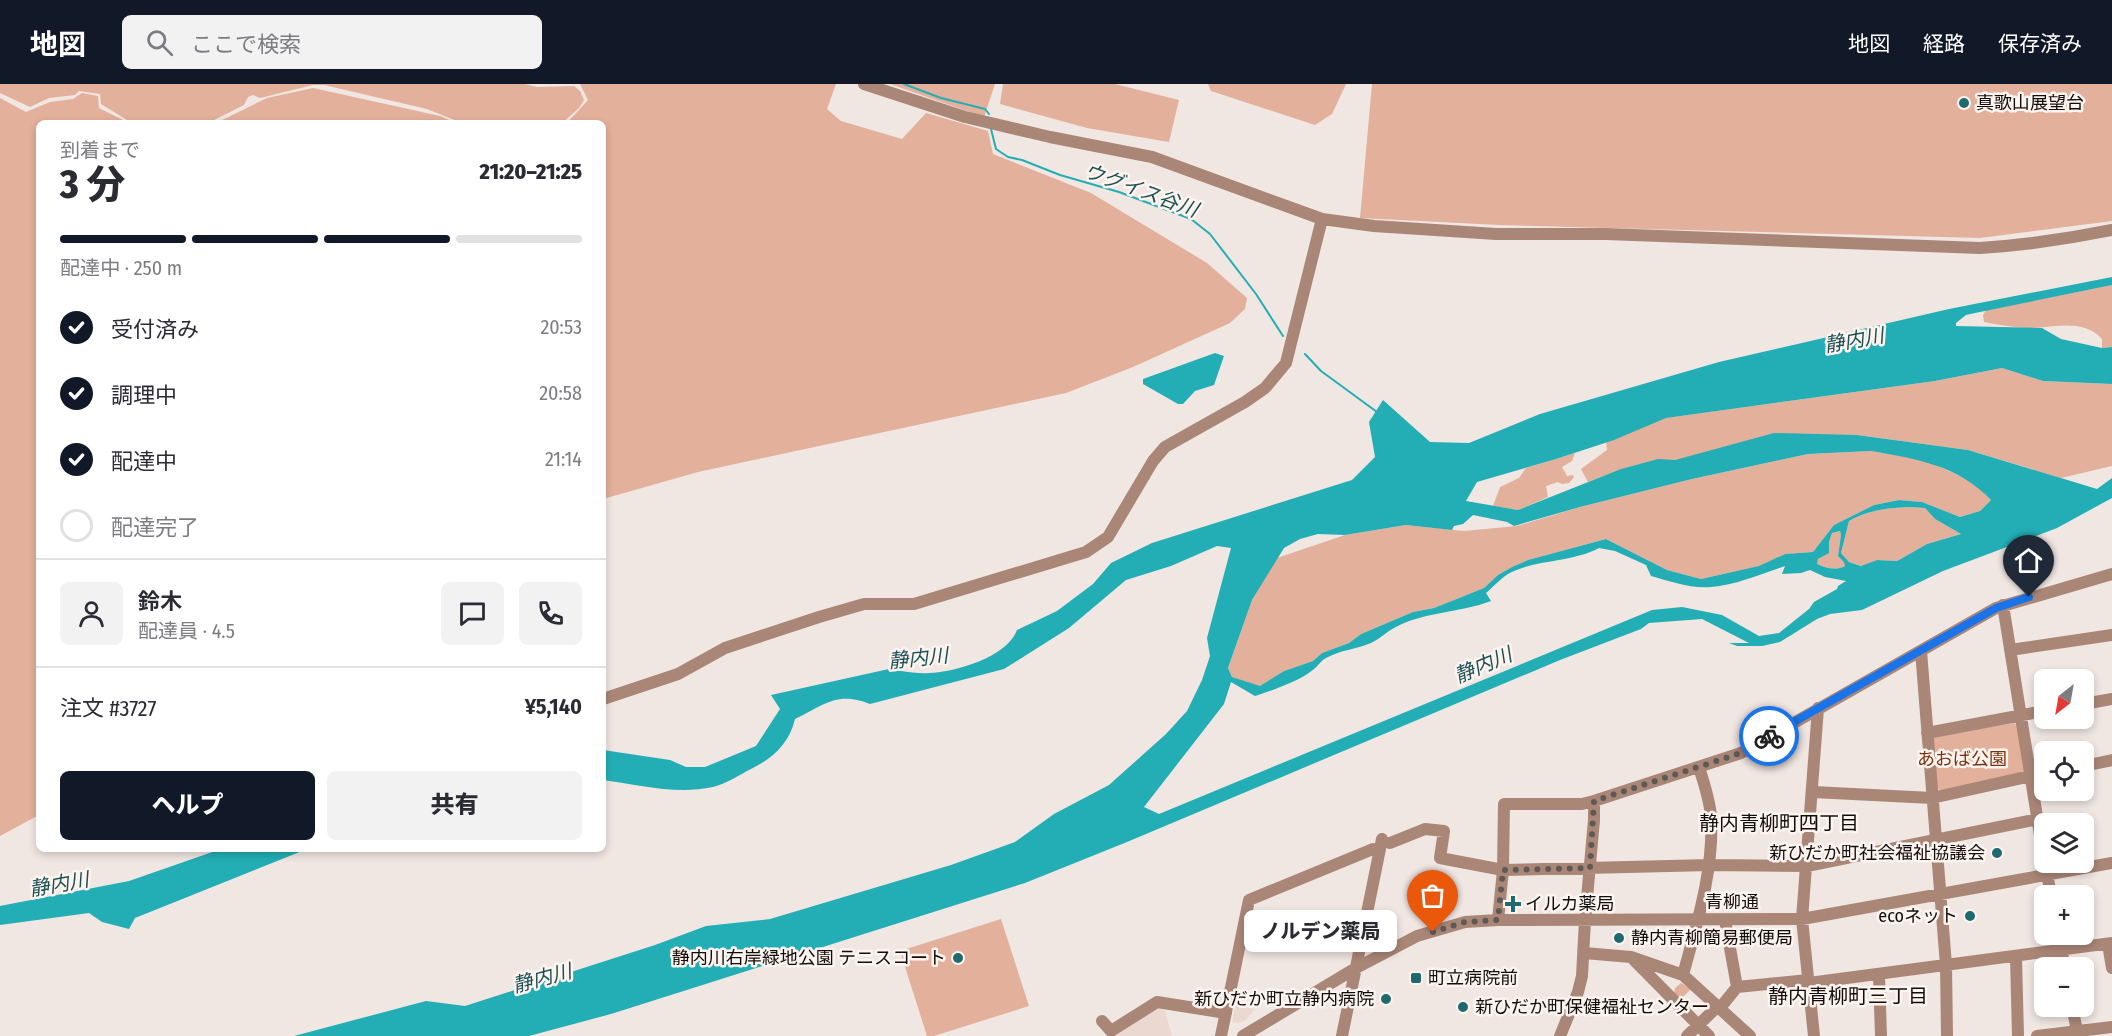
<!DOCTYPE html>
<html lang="ja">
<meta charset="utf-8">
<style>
body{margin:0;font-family:"Fira Sans Condensed","Noto Sans JP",sans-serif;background:#f2f2f3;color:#2b2b33;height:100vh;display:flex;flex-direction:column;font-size:22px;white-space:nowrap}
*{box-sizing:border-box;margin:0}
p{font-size:20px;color:#7c7c81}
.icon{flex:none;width:33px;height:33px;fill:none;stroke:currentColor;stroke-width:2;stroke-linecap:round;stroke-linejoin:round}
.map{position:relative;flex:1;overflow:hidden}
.panel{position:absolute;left:36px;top:36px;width:570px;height:732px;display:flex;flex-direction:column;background:#fff;border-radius:9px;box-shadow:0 3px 9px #0003}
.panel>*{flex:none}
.needle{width:39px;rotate:211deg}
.tools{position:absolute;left:2034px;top:585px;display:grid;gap:12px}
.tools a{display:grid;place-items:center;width:60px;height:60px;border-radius:9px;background:#fff;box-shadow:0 3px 9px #0003;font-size:30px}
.pin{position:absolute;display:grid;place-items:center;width:51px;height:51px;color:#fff;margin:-62px -26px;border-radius:50% 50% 50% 0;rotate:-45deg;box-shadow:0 0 6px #0007}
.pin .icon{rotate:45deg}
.courier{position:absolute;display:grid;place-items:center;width:60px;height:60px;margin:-30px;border:4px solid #1a73e8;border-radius:50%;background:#fff;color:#222;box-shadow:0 2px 8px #0007}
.bubble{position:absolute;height:42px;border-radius:9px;background:#fff;box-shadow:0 3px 9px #0003;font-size:20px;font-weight:800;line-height:42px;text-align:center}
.headline em{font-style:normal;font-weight:800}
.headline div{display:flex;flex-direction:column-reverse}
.headline{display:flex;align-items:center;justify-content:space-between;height:102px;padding:0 24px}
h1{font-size:39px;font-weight:800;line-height:45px}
.bar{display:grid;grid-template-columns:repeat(4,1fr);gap:9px 6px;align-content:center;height:72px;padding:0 24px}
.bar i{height:8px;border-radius:4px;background:#e1e1e2}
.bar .active{background:#111827}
.bar p{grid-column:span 4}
.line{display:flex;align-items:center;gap:15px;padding:0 24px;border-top:2px solid #e1e1e2}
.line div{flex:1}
.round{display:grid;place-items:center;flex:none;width:63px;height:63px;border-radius:9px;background:#f2f2f3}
ol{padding:0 24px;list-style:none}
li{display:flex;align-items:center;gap:18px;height:66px}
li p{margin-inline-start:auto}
li .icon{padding:6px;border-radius:50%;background:#111827;color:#fff;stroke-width:4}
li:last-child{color:#7c7c81}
li i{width:33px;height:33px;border:3px solid #e1e1e2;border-radius:50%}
.action{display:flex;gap:12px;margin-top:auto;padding:12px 24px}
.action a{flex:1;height:69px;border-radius:9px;background:#111827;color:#fff;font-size:24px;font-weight:800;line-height:69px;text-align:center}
.action a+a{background:#f2f2f3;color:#2b2b33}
header{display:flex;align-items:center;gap:36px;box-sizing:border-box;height:84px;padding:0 30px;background:#111827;color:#fff}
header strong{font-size:28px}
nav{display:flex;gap:33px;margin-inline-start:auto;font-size:21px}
.search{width:420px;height:54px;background:#f2f2f3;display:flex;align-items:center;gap:15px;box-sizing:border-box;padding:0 21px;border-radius:9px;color:#7c7c81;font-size:22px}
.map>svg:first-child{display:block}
.built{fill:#ebd9d1}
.green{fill:#e3b09b}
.water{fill:#23aeb6;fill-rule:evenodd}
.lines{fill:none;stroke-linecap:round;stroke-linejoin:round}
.stream{stroke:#23aeb6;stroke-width:2}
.minor{stroke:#aa8677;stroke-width:12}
.done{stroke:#5e5956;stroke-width:6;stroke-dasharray:0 10.8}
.route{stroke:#1a73e8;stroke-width:8}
.poi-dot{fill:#1e6a6f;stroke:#fdf3ef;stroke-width:2}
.labels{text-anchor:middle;stroke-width:5;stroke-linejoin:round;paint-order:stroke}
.poi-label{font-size:18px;fill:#100d0b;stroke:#fdf3ef;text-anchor:start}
.park-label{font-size:18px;fill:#7b330c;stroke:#fdf3ef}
.street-label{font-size:18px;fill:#100d0b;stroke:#fdf3ef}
.water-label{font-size:20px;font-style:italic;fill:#1b5154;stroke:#fdf3ef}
.neighbourhood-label{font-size:20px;fill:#100d0b;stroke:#fdf3ef}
</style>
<header>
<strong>地図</strong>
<div class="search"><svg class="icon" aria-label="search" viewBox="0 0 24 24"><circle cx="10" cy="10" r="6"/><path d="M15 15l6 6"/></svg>ここで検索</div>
<nav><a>地図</a><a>経路</a><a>保存済み</a></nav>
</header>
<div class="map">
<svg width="2112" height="952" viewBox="0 0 2112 952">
<rect width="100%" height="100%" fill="#f0e6e2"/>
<path class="built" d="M1236 921 1255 925 1246 936 1238 939 1232 938Z
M1153 922 1165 927 1172 952H1111Z"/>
<path class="green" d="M0 0H525L537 3 574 2 580 7 584 16 579 24 562 39H462L427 25 324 1H313L260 14 253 11 248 13 244 21 208 39H132L101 20 100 10 79 7 75 11 49 14 30 23 0 9Z
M577 0H836L827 25 841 37 902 55 926 29 988 47 993 70 1091 109 1207 179 1247 214 1245 225 1230 239 1133 283 1066 309 698 388 603 415V39H567L588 16 580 0Z
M890 0H995L984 33Z
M1003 0H1115L1179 16 1169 58 1087 44 1000 20Z
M1208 0H1346L1332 30 1315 41 1211 7Z
M1372 0H2112V137L1980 154 1499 141 1360 134Z
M313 4 440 32 456 39H216L267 14Z
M82 9 98 12 99 24 129 39H39V731L0 752V14L26 28 50 18 73 15Z
M2112 201V263L2102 264V255C2082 233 2052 245 2026 244 2012 243 1998 241 1984 238L1983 231 1986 226Z
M2002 284 2043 297 2112 300V382L2061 394 1968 366 1857 351 1675 376C1644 375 1616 387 1588 398L1581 385 1607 366 1606 358 1665 334 1935 297Z
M1871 367 1925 376 1973 398 1991 416 1980 427 1960 433 1922 418 1899 416 1874 421 1834 441 1813 468 1785 470 1760 482 1701 495 1667 486 1606 455 1528 476 1512 483 1498 491 1484 504 1434 524 1413 528 1361 550 1349 559 1322 569 1313 577 1284 587 1260 603 1232 593 1228 584 1252 516 1277 474 1345 451 1406 441 1464 447 1517 442 1580 423 1692 395 1808 370Z
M1575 369 1572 377 1562 383 1567 392 1573 391 1574 393 1569 399 1562 400 1558 398 1546 402 1548 413 1518 426 1493 422 1500 403 1519 394 1526 384Z
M1909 423 1925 424 1935 435 1961 450 1927 460 1897 477 1877 476 1862 482 1849 478 1841 469 1849 437C1868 426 1888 424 1909 423Z
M1840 447 1841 451 1838 472 1845 478V482C1836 487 1825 484 1817 480L1818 475 1828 469 1829 458 1832 449Z
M2014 639 2018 642 2025 686 2023 689 1940 707 1937 703 1932 656 1935 652Z
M1001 835 1029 922 934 952H927L900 867Z
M1681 899 1691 905 1679 917 1674 910 1675 904Z"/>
<path class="water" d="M2112 193V201L1975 229 1966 231 1956 239V242L2042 244 2061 255 2102 264 2112 263V300L2043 297 2002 284 1935 297 1666 334 1614 356 1556 375 1477 398 1466 417 1518 426 1621 385 1658 375 1675 376 1774 349 1857 351 1968 366 2097 405 2112 394V414L2057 444 1943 487 1862 526 1830 530 1817 535 1780 558 1762 562H1737L1729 559H1749L1702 535 1649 539 1641 545 1560 576 1127 758 1025 799 611 930 529 952H294L426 917 465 922 655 861 706 842 770 835 951 781 1015 758 1054 730 1109 701 1166 650 1187 627 1202 596 1210 572 1207 554 1231 464 1217 462 1171 482 1126 496 1069 544 1004 585 870 620C836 607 825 621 795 635 789 660 773 674 751 685 739 691 726 700 713 703 677 711 639 701 603 696V666L670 676 686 683H705L756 662 780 625 771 611 898 583 901 587C910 588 920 590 929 589 956 588 1007 573 1017 546L1057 527 1093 500 1111 479 1152 459 1352 396 1375 373 1369 338 1383 316 1430 358 1469 359 1540 330 1719 278 1949 225ZM1871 367C1916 375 1958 381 1991 416L1980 427 1960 433 1922 418 1899 416 1874 421 1834 441 1813 468 1785 470 1759 482 1701 495 1667 486 1606 455 1528 476 1512 483 1498 491 1484 504 1434 524 1413 528 1361 550 1349 559 1322 569 1313 577 1284 587 1260 602 1232 593 1228 584 1252 516 1284 464 1300 455 1318 450 1345 451 1406 441 1452 446 1454 442 1463 440 1473 431 1507 438 1514 442 1580 423 1692 395 1808 370ZM1909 423 1925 424 1935 435 1961 450 1927 460 1897 477 1877 476 1861 482 1849 478 1841 469 1849 437C1868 426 1888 424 1909 423ZM1840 447 1841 451 1838 472 1844 478 1845 482C1836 487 1825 484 1817 480L1818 475 1829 469V458L1832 449ZM1599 464 1615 467 1646 481 1651 492C1669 497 1692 505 1711 503 1736 501 1761 490 1785 482L1782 490 1801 489 1810 486 1825 493 1846 497 1838 502 1837 505 1814 518 1809 525 1779 549 1759 552 1722 531 1682 523 1652 526 1159 730 1144 723 1224 620 1231 598 1255 612C1273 606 1300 597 1314 585 1319 581 1321 576 1328 573 1341 566 1357 565 1371 559 1380 555 1386 548 1394 544 1422 528 1460 529 1491 517L1486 509C1493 503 1500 495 1508 490 1535 475 1571 479 1599 464Z
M1215 269 1224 272 1214 301 1195 307 1183 320H1178L1143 300V295Z
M221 765H307L135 834 129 845 102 838 89 829 0 841V822L129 797Z"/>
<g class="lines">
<path class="stream" d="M904 0 941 14 985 25 989 30
M991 45 996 65 1008 73 1022 76 1060 91 1119 108 1191 135 1210 150 1256 210 1283 252
M1305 270 1321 287 1377 328"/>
<path class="minor" d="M864 0 965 33 1050 53 1152 73 1322 135 1374 142 1496 150H1606L1980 164C2025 161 2068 155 2112 146
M2003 521 2044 776
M2010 566 2112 551
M1921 567 1946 881 1947 952
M603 615 678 590 725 564 819 533 864 520H914L1086 468 1108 453 1153 377 1165 363 1245 318 1265 304 1286 279 1322 135
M2084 620 2112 615
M1927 649 2044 627
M2084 682 2112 676
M1813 708 1932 714 2044 689
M1390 759 1425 745 1444 747 1440 774 1503 786 1710 781 1807 782 2038 735
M2046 783 2051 812
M1498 836 1503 786 1504 720H1582L1594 717 1741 669 1996 524 2112 490
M1725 836 1737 903
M2058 850 2065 884
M2108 860 2112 884
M1584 869 1631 873 1683 891 1750 952
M2016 873 2018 952
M1634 876 1709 952
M1683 891C1697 839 1714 786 1711 733 1710 716 1704 700 1699 683
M1879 891 1881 952
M1809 899 2112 859
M2072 922 2078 952
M1720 924 1737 903 1808 896
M1102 937 1111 947 1157 918 1226 929
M1221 952 1249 816 1373 765
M1243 952 1356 884 1417 852 1465 838 1498 836 1802 835 2112 779
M1342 952 1382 755
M1560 952 1578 908 1582 892 1585 836 1594 736V717
M1687 952 1718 922
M1814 952 1802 835 1818 624
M2037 952 2112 943"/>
</g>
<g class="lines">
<path class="done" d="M1433 848 1465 838 1498 836 1503 786 1590 784 1594 717 1741 669 1769 652"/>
<path class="route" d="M1769 652 1996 524 2029 513"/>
</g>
<g class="poi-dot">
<circle cx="1964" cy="19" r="6"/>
<circle cx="1997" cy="769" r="6"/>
<path d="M1510 811h6v6h6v6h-6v6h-6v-6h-6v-6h6z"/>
<circle cx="1970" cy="832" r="6"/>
<circle cx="1619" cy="854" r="6"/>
<circle cx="958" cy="874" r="6"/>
<rect x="1410" y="888" width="12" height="12" rx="3"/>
<circle cx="1386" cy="915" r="6"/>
<circle cx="1463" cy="923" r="6"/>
</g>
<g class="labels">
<g class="poi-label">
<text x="1976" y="25">真歌山展望台</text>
<text x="1985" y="775" text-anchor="end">新ひだか町社会福祉協議会</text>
<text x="1525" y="826">イルカ薬局</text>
<text x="1958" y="838" text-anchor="end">ecoネット</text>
<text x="1631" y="860">静内青柳簡易郵便局</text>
<text x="946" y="880" text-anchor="end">静内川右岸緑地公園 テニスコート</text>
<text x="1428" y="900">町立病院前</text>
<text x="1374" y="921" text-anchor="end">新ひだか町立静内病院</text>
<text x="1475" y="929">新ひだか町保健福祉センター</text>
</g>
<g class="park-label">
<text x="1962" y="681">あおば公園</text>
</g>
<g class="street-label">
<text x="1732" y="824">青柳通</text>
</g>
<g class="water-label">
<text transform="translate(1141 106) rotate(20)" y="7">ウグイス谷川</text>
<text transform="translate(1854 256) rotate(-10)" y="7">静内川</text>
<text transform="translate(918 574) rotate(-6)" y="7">静内川</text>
<text transform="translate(1483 581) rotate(-23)" y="7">静内川</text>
<text transform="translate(59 800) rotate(-10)" y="7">静内川</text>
<text transform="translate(542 894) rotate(-15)" y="7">静内川</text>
</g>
<g class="neighbourhood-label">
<text x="1779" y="746">静内青柳町四丁目</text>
<text x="1848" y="919">静内青柳町三丁目</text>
</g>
</g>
</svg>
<div class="tools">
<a><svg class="needle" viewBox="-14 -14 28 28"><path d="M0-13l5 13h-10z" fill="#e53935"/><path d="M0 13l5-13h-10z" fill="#7c7c81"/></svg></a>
<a><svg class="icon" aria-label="locate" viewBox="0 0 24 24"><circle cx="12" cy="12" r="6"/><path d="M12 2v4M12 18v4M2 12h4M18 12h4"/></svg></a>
<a><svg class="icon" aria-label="layers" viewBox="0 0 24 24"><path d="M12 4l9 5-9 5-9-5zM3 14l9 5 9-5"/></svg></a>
<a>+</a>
<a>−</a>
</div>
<div class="pin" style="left:1433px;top:848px;background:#ea580c"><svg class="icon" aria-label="bag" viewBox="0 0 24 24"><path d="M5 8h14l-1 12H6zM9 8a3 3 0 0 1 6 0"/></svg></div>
<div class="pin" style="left:2029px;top:513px;background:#1f2937"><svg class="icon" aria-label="home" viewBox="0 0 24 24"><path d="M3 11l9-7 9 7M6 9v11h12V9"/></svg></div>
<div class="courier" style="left:1769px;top:652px"><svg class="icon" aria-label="bike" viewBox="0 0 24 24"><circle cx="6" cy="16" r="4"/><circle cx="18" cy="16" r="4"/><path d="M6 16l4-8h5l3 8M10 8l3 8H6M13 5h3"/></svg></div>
<div class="bubble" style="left:1244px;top:826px;width:153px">ノルデン薬局</div>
<section class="panel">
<div class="headline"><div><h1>3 分</h1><p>到着まで</p></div><em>21:20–21:25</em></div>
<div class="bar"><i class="active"></i><i class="active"></i><i class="active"></i><i></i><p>配達中 · 250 m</p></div>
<ol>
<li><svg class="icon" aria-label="check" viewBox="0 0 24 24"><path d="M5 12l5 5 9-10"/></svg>受付済み<p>20:53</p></li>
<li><svg class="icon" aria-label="check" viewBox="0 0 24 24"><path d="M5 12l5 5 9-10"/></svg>調理中<p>20:58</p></li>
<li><svg class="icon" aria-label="check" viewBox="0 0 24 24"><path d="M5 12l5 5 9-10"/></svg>配達中<p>21:14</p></li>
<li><i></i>配達完了</li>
</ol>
<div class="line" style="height:108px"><a class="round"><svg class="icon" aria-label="person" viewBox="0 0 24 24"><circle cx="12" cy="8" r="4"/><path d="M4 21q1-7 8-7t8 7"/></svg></a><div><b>鈴木</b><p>配達員 · 4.5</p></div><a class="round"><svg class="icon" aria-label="chat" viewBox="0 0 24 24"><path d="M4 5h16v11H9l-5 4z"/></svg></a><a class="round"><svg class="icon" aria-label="phone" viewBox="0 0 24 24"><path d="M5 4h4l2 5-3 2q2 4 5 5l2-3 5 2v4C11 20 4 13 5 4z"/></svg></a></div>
<div class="line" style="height:78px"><div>注文 #3727</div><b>¥5,140</b></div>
<div class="action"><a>ヘルプ</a><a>共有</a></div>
</section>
</div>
